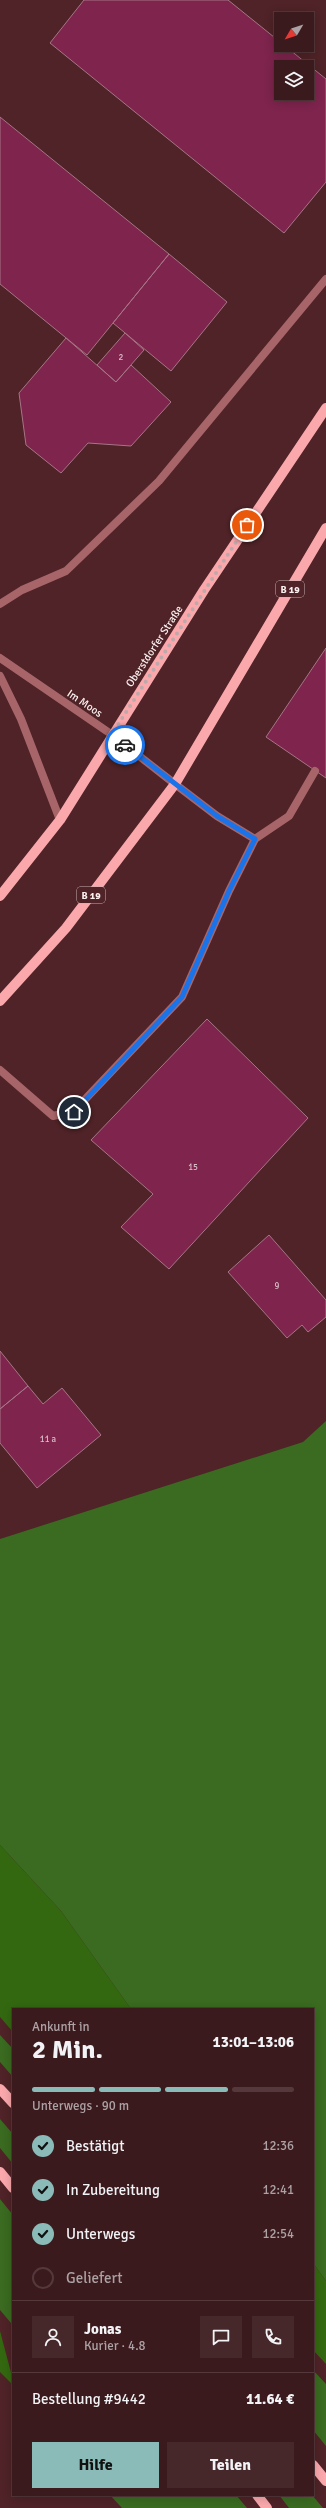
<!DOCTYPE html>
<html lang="de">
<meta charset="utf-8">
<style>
body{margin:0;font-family:Signika,sans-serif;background:#46272a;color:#f1f3f6;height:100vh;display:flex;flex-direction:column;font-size:15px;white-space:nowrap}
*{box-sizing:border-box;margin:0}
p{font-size:13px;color:#aca1a4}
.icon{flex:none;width:22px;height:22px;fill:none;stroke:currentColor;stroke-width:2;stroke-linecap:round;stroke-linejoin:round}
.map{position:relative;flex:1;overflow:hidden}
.drawer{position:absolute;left:12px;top:2008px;width:302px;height:488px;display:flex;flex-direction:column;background:#3b1a1d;border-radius:0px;box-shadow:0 2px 10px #0003,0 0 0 1px #54383b}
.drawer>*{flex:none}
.needle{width:26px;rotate:231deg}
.fabs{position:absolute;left:274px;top:12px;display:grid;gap:8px}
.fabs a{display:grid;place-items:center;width:40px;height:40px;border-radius:0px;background:#3b1a1d;box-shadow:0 2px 10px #0003,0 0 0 1px #54383b;font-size:20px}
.pin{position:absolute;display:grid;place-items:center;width:34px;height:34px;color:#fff;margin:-17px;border:2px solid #fff;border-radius:50%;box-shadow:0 1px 4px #0007}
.courier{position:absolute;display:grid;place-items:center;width:40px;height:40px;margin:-20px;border:3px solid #1a73e8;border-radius:50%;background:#fff;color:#222;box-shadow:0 1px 5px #0007}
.headline em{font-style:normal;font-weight:700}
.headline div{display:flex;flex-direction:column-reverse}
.headline{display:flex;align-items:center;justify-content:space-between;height:68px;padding:0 20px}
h1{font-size:26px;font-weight:700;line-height:30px}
.bar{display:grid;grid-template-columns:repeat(4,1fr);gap:6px 4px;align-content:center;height:48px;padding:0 20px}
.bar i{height:5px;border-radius:3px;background:#54383b}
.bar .selected{background:#8bbbb9}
.bar p{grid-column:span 4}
.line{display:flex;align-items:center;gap:10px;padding:0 20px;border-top:1px solid #54383b}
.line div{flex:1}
.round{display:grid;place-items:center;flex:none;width:42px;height:42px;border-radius:0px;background:#46272a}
ol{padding:0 20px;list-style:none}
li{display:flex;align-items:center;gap:12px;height:44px}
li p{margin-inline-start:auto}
li .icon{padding:4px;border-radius:50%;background:#8bbbb9;color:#111;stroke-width:4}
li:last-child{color:#aca1a4}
li i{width:22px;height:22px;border:2px solid #54383b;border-radius:50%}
.button{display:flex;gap:8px;margin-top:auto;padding:8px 20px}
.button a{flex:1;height:46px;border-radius:0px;background:#8bbbb9;color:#111;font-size:16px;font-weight:700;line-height:46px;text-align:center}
.button a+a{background:#46272a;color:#f1f3f6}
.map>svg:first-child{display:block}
.green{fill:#3a6b20}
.forest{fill:#336810}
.building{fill:#7e244d;stroke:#a67586;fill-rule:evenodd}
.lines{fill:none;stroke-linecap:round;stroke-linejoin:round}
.lane{stroke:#a76569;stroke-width:8}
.street{stroke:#a76569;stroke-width:8}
.primary{stroke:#faa8ac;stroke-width:10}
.done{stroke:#bfa8aa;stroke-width:4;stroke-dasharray:0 7.2}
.route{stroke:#1a73e8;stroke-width:5}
.labels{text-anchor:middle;stroke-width:3;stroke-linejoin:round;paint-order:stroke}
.number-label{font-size:9px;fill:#dcbdc7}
.shield{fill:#4f2327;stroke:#c8b2b4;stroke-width:1}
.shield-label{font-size:10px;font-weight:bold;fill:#fcf0f0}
.street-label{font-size:11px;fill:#fcf0f0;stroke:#4f2327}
</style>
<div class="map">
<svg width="326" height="2508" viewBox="0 0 326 2508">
<rect width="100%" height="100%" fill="#4f2327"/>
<path class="green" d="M326 1421V2281L313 2263V2009H131L61 1911 0 1845V1539L303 1442Z
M0 2035 13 2049V2077L0 2062Z
M0 2119 13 2134V2164L0 2148Z
M0 2199 13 2215V2330L11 2323 0 2310Z
M313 2370 326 2384V2446L313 2430Z
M110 2495H236L247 2508H122Z
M279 2495H312L323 2508H289Z"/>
<path class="forest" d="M0 1845 61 1911 131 2009H13V2032L0 2017Z
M313 2263 326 2281V2364L313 2350Z
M0 2331 13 2380V2385L0 2372Z"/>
<path class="building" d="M84 0H228L326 79V182L284 233 50 43ZM281 67H307V93H281Z
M0 117 169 254 87 355 0 284Z
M169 254 227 302 171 371 113 323Z
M125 333 144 350 116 382 97 365Z
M66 338 116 382 131 365 171 402 131 446 88 443 61 473 26 445 19 393Z
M326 648V778L266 737Z
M207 1019 308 1118 169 1269 121 1227 153 1194 91 1140Z
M269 1235 326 1300V1317L308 1332 302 1325 287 1338 228 1272Z
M0 1351 28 1386 0 1409Z
M28 1386 43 1404 62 1388 101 1435 37 1488 0 1443V1409Z"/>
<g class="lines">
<path class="lane" d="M0 604 22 590 66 571 159 481 326 279
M175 784 217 816 255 839 289 816 315 771
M0 1070 53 1116 74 1111 182 997 229 891 255 839"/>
<path class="street" d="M0 658 111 734 175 784
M0 676 21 719 60 820"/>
<path class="primary" d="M0 896 60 820 204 590 326 408
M0 1001 66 928 175 784 326 528
M0 2089 13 2103
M0 2172 13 2188
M313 2465 326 2481
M257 2495 267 2508"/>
</g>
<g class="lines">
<path class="done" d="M125 745 112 734 247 525"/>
<path class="route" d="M74 1112 182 997 229 891 255 839 217 816 125 745"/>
</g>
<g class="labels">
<g class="number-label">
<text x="121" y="360">2</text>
<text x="193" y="1170">15</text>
<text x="277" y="1289">9</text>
<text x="48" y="1442">11 a</text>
</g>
<g class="shield">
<rect x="276" y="581" width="28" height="16" rx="3"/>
<rect x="77" y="887" width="28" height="16" rx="3"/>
</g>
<g class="shield-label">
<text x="290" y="593">B 19</text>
<text x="91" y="899">B 19</text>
</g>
<g class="street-label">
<text transform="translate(154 646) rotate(-57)" y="4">Oberstdorfer Straße</text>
<text transform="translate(85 703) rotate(34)" y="4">Im Moos</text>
</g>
</g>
</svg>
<div class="fabs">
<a><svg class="needle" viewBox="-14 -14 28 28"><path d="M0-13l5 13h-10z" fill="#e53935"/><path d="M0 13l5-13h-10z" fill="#aca1a4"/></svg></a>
<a><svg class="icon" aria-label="layers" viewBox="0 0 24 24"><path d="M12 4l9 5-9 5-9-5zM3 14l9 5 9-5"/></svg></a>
</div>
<div class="pin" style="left:247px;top:525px;background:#ea580c"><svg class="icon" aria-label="bag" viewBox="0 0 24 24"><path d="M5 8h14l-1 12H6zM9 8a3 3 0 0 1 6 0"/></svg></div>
<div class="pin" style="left:74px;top:1112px;background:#1f2937"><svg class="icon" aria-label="home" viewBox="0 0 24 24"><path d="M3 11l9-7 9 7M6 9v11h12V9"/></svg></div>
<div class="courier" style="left:125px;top:745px"><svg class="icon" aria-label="car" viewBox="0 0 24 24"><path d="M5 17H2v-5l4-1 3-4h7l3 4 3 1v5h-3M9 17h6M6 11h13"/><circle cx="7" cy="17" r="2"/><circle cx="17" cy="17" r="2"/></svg></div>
<section class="drawer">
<div class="headline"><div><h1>2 Min.</h1><p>Ankunft in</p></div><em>13:01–13:06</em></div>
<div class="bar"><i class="selected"></i><i class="selected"></i><i class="selected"></i><i></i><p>Unterwegs · 90 m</p></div>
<ol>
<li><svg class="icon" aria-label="check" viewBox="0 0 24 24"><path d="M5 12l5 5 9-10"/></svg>Bestätigt<p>12:36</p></li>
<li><svg class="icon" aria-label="check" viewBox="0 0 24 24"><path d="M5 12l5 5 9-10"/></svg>In Zubereitung<p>12:41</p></li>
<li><svg class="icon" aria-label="check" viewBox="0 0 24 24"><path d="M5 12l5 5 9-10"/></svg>Unterwegs<p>12:54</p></li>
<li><i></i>Geliefert</li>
</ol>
<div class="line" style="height:72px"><a class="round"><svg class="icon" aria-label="person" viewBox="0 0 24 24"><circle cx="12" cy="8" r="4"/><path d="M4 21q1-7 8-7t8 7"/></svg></a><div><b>Jonas</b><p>Kurier · 4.8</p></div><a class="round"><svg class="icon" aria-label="chat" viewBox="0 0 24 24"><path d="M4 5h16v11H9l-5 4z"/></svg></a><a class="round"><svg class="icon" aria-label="phone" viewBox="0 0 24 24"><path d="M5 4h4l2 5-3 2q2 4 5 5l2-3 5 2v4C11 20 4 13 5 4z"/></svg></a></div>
<div class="line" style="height:52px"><div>Bestellung #9442</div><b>11.64 €</b></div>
<div class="button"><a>Hilfe</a><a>Teilen</a></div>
</section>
</div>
